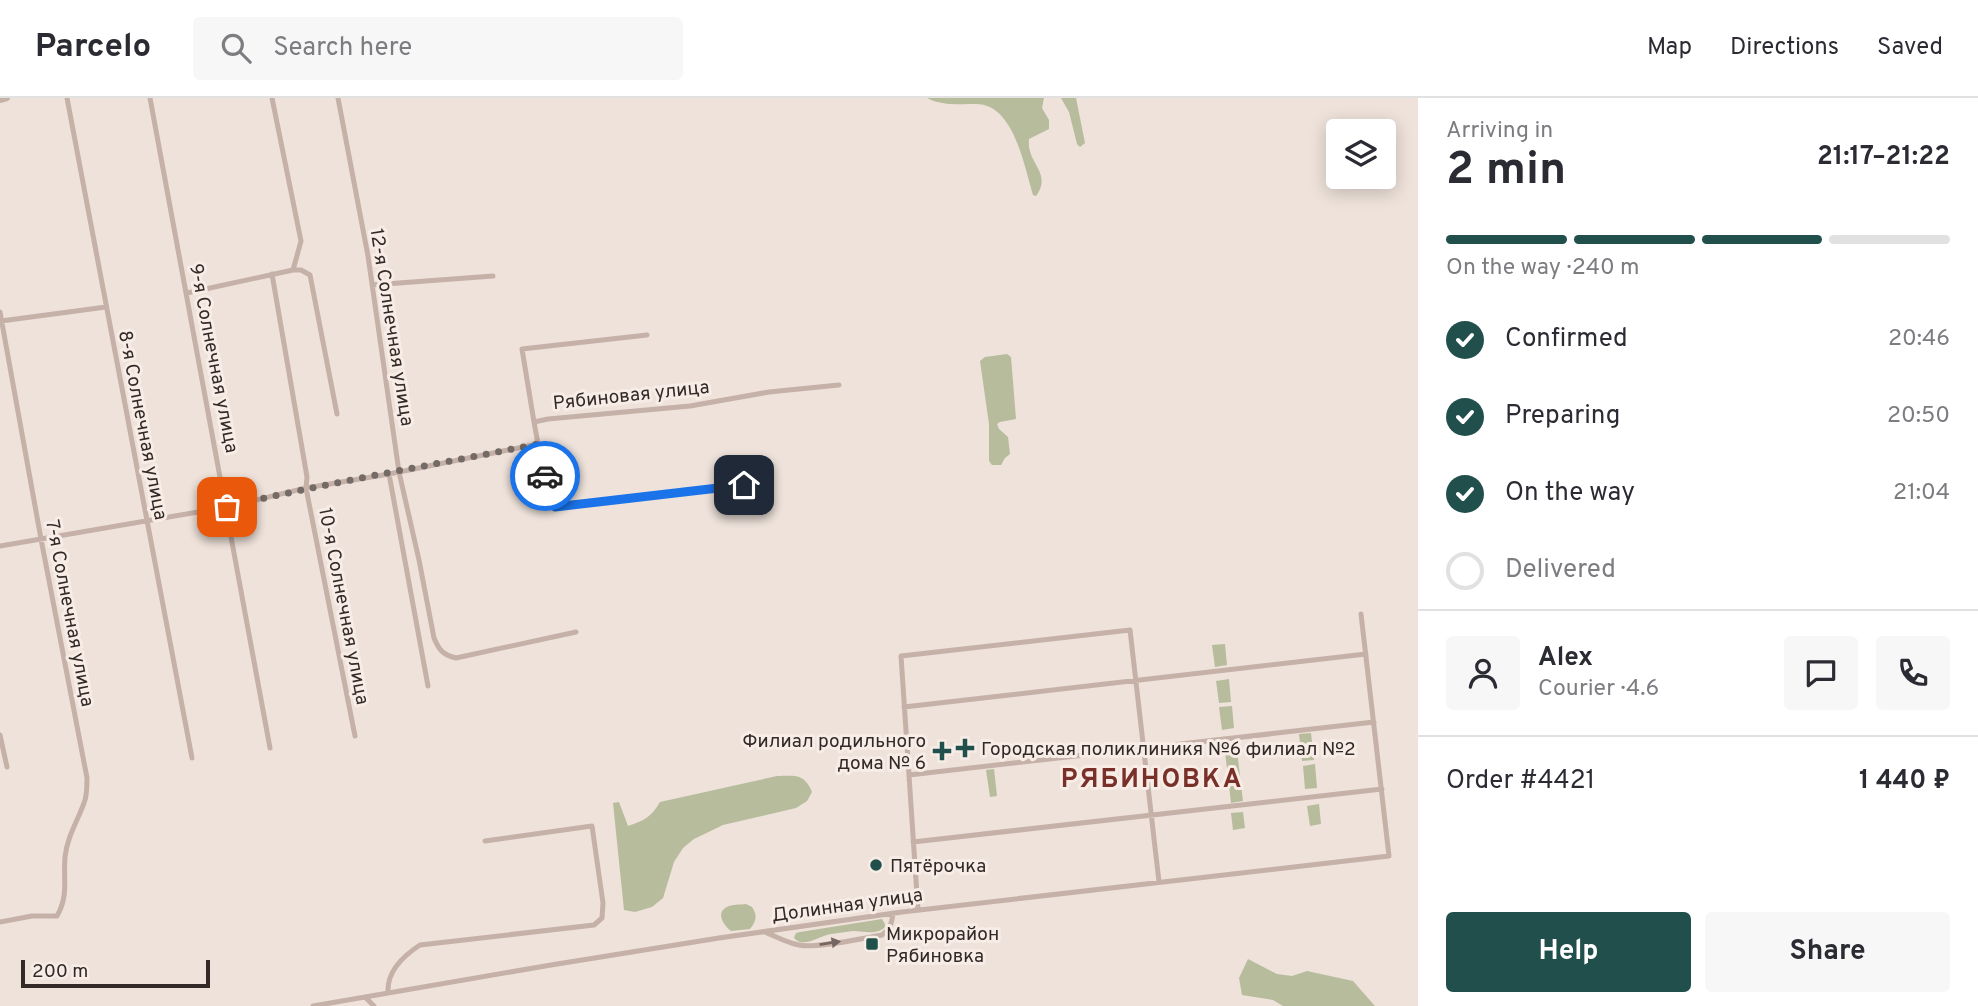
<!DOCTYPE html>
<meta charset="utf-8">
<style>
body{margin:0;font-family:Overpass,sans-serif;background:#f7f7f7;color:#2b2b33;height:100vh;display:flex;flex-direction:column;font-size:26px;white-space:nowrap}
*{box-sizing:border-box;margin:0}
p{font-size:23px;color:#7c7c81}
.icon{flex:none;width:38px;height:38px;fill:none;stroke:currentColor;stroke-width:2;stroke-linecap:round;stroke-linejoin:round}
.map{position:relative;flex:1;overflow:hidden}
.drawer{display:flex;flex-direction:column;background:#fff;width:560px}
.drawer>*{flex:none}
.fabs{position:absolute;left:1326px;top:21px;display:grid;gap:14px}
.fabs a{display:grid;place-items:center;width:70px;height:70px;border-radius:7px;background:#fff;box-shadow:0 4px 18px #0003;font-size:35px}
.scale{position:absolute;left:21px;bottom:18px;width:189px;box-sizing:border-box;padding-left:7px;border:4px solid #332927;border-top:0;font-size:19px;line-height:24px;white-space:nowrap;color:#332927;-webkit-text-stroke:5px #f7ede6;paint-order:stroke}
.pin{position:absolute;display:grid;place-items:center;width:60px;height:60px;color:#fff;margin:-30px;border-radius:14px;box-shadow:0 4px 10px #0006}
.courier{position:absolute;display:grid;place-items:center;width:70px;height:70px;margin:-35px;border:5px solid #1a73e8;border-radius:50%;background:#fff;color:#222;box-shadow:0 2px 9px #0007}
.head em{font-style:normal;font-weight:700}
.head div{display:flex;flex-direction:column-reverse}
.head{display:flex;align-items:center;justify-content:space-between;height:119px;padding:0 28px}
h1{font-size:46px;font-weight:700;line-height:52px}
.bar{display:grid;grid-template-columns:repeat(4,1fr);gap:10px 7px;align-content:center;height:84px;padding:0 28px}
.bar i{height:9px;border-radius:5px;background:#e1e1e2}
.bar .on{background:#21504c}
.bar p{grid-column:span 4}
.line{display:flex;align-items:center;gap:18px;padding:0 28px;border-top:2px solid #e1e1e2}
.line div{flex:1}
.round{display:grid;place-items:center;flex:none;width:74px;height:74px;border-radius:7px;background:#f7f7f7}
ol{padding:0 28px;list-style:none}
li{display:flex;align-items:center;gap:21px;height:77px}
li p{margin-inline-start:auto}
li .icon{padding:7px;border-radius:50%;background:#21504c;color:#fff;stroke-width:4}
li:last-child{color:#7c7c81}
li i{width:38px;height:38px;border:4px solid #e1e1e2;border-radius:50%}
.action{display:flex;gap:14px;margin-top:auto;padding:14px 28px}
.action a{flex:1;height:80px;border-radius:7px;background:#21504c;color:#fff;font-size:28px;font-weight:700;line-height:80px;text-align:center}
.action a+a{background:#f7f7f7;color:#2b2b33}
header{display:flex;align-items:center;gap:42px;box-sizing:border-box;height:98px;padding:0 35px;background:#fff;border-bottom:2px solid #e1e1e2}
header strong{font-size:33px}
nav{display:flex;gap:38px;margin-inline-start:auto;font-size:24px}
.search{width:490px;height:63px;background:#f7f7f7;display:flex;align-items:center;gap:18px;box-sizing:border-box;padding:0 24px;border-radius:7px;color:#7c7c81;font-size:26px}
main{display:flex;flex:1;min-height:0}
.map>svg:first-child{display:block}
.green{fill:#b6bc9c}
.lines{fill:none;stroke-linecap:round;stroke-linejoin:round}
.minor{stroke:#c5b1a7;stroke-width:5}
.tertiary{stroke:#c5b1a7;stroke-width:6}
.oneway{fill:#756661}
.done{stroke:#746a66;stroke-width:7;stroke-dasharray:0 12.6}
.route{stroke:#1a73e8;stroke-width:9}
.poi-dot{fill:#21504c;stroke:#f7ede6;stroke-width:2.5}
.labels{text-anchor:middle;stroke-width:6;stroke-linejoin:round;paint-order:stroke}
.street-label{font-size:19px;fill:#332927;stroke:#f7ede6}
.poi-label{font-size:19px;fill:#332927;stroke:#f7ede6;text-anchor:start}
.district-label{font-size:26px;font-weight:bold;letter-spacing:2px;fill:#793028;stroke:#f7ede6}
</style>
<header>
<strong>Parcelo</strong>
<div class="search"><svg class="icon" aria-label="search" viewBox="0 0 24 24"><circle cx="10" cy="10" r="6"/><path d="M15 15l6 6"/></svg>Search here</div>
<nav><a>Map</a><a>Directions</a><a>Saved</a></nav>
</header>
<main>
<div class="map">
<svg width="1418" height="908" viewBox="0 0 1418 908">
<rect width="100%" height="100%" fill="#eee2da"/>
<path class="green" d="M927 0H1044L1042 10 1049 22V31L1029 41C1026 66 1053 74 1036 98L1033 97C1024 68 1014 6 976 6 961 6 941 8 927 0Z
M1061 0H1076L1085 45 1080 49 1077 46 1069 14Z
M1007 256 1011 259 1016 321 1000 324 997 326 999 331 1008 339 1010 356 1005 360 1001 367H992L989 363V326L980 263 985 259Z
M1225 546 1227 567 1215 569 1212 547Z
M1229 581 1231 604 1219 605 1216 583Z
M1232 608 1234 630 1222 632 1219 609Z
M1311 635 1314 662 1302 663 1299 636Z
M1236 644 1243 703 1231 705 1224 645Z
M1315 666 1317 690 1305 691 1303 668Z
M994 671 997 698 990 699 986 672Z
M777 678C795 678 804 675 812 694L807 703 796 710 723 727 694 741 683 750 674 764 663 800 652 809 635 814 624 812 613 705 619 704 628 728C644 723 652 718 660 704Z
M1319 706 1321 726 1310 728 1307 708Z
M1243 714 1245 730 1233 732 1231 715Z
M746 806 752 809C758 818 756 823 750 831L731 833C724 828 715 815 727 809 732 806 740 807 746 806Z
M882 821 886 828C877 838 865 833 853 833 846 834 838 835 831 836 818 838 804 851 794 840L796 835 800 834Z
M1248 861 1277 876 1292 878 1307 873 1353 883 1375 908H1283L1273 902 1242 897 1239 880Z"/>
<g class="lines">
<path class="minor" d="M67 0 192 660
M150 0 270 650
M272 0 301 143 293 172H301L310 177 337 316
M338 0 368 158 399 374 419 462 434 540C439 552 443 557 456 560L576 534
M272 176 307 379 306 390 355 638
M372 187 493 178
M187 195 293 172
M0 214 41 441 87 680C87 687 87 695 85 702 79 721 67 738 65 759 63 781 69 797 57 818H32L0 824
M1 223 106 209
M534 324 522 251 647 237
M538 346 551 404 555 409 758 385
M389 376 428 588
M0 448 227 409 306 390 389 376 538 346 534 324 548 321 690 308 769 294 839 287
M904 609 1366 556
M0 637 7 669
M909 677 1374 624
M913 744 1382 691
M918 812 901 558 1130 532 1159 784
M767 835C777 839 788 845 799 847 815 851 863 840 882 837 890 831 892 825 893 815
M388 894C387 873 403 858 420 847L594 827 602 820 603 805 592 728 485 743
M365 899 374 908
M313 908 551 867 719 840 902 814 1389 758 1361 516"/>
<path class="tertiary" d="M0 2 7 0"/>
</g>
<defs><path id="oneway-solid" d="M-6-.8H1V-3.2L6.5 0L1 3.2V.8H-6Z" transform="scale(1.75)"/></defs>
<use class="oneway" href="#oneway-solid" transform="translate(830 845) rotate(-9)"/>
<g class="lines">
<path class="done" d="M227 409C329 384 434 367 538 346L545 378"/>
<path class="route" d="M545 378 551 404 555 409 744 387"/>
</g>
<g class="poi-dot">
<path d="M961.5 639.5h7v7h7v7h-7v7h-7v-7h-7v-7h7z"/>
<path d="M938.5 642.5h7v7h7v7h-7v7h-7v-7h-7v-7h7z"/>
<circle cx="876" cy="767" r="7"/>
<rect x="865" y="839" width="14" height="14" rx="3.5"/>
</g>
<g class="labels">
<g class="street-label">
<text transform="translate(393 229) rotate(81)" y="7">12-я Солнечная улица</text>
<text transform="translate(215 260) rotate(79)" y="7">9-я Солнечная улица</text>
<text transform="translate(631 296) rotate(-6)" y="7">Рябиновая улица</text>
<text transform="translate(144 327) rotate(79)" y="7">8-я Солнечная улица</text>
<text transform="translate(345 508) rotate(79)" y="7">10-я Солнечная улица</text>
<text transform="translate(71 515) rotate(79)" y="7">7-я Солнечная улица</text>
<text transform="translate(847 806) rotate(-8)" y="7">Долинная улица</text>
</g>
<g class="poi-label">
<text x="926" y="649" text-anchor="end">Филиал родильного<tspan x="926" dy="22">дома № 6</tspan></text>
<text x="981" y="657">Городская поликлиникя №6 филиал №2</text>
<text x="890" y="774">Пятёрочка</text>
<text x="886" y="842">Микрорайон<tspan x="886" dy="22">Рябиновка</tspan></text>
</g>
<g class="district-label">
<text x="1152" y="689">РЯБИНОВКА</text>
</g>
</g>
</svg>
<div class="fabs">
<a><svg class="icon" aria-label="layers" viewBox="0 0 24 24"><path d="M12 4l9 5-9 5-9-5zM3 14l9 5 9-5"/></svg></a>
</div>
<div class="scale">200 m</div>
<div class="pin" style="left:227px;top:409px;background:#ea580c"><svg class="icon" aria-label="bag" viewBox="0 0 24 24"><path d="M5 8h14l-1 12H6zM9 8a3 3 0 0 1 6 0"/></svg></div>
<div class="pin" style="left:744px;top:387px;background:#1f2937"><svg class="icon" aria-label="home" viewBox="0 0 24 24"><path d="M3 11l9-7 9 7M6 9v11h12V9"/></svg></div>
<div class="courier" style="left:545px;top:378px"><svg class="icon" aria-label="car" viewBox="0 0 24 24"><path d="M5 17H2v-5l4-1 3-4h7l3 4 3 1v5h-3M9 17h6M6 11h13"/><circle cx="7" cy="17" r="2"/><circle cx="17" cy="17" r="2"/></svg></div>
</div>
<section class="drawer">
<div class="head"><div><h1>2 min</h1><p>Arriving in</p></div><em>21:17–21:22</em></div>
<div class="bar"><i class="on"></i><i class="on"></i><i class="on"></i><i></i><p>On the way · 240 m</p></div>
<ol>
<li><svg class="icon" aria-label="check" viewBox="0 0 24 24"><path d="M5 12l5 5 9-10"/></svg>Confirmed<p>20:46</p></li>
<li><svg class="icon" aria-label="check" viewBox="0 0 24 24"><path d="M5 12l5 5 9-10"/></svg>Preparing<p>20:50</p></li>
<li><svg class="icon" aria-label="check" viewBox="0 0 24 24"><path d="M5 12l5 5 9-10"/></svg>On the way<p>21:04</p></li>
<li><i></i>Delivered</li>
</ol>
<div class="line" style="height:126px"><a class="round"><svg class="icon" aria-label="person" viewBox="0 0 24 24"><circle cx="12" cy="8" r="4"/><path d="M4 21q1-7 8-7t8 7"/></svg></a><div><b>Alex</b><p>Courier · 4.6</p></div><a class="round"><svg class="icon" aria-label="chat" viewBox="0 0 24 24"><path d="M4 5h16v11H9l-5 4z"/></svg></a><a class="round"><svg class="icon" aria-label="phone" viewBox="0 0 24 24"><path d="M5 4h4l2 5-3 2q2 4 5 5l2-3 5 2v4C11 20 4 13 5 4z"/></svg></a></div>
<div class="line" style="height:91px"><div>Order #4421</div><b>1 440 ₽</b></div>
<div class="action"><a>Help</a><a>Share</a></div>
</section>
</main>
